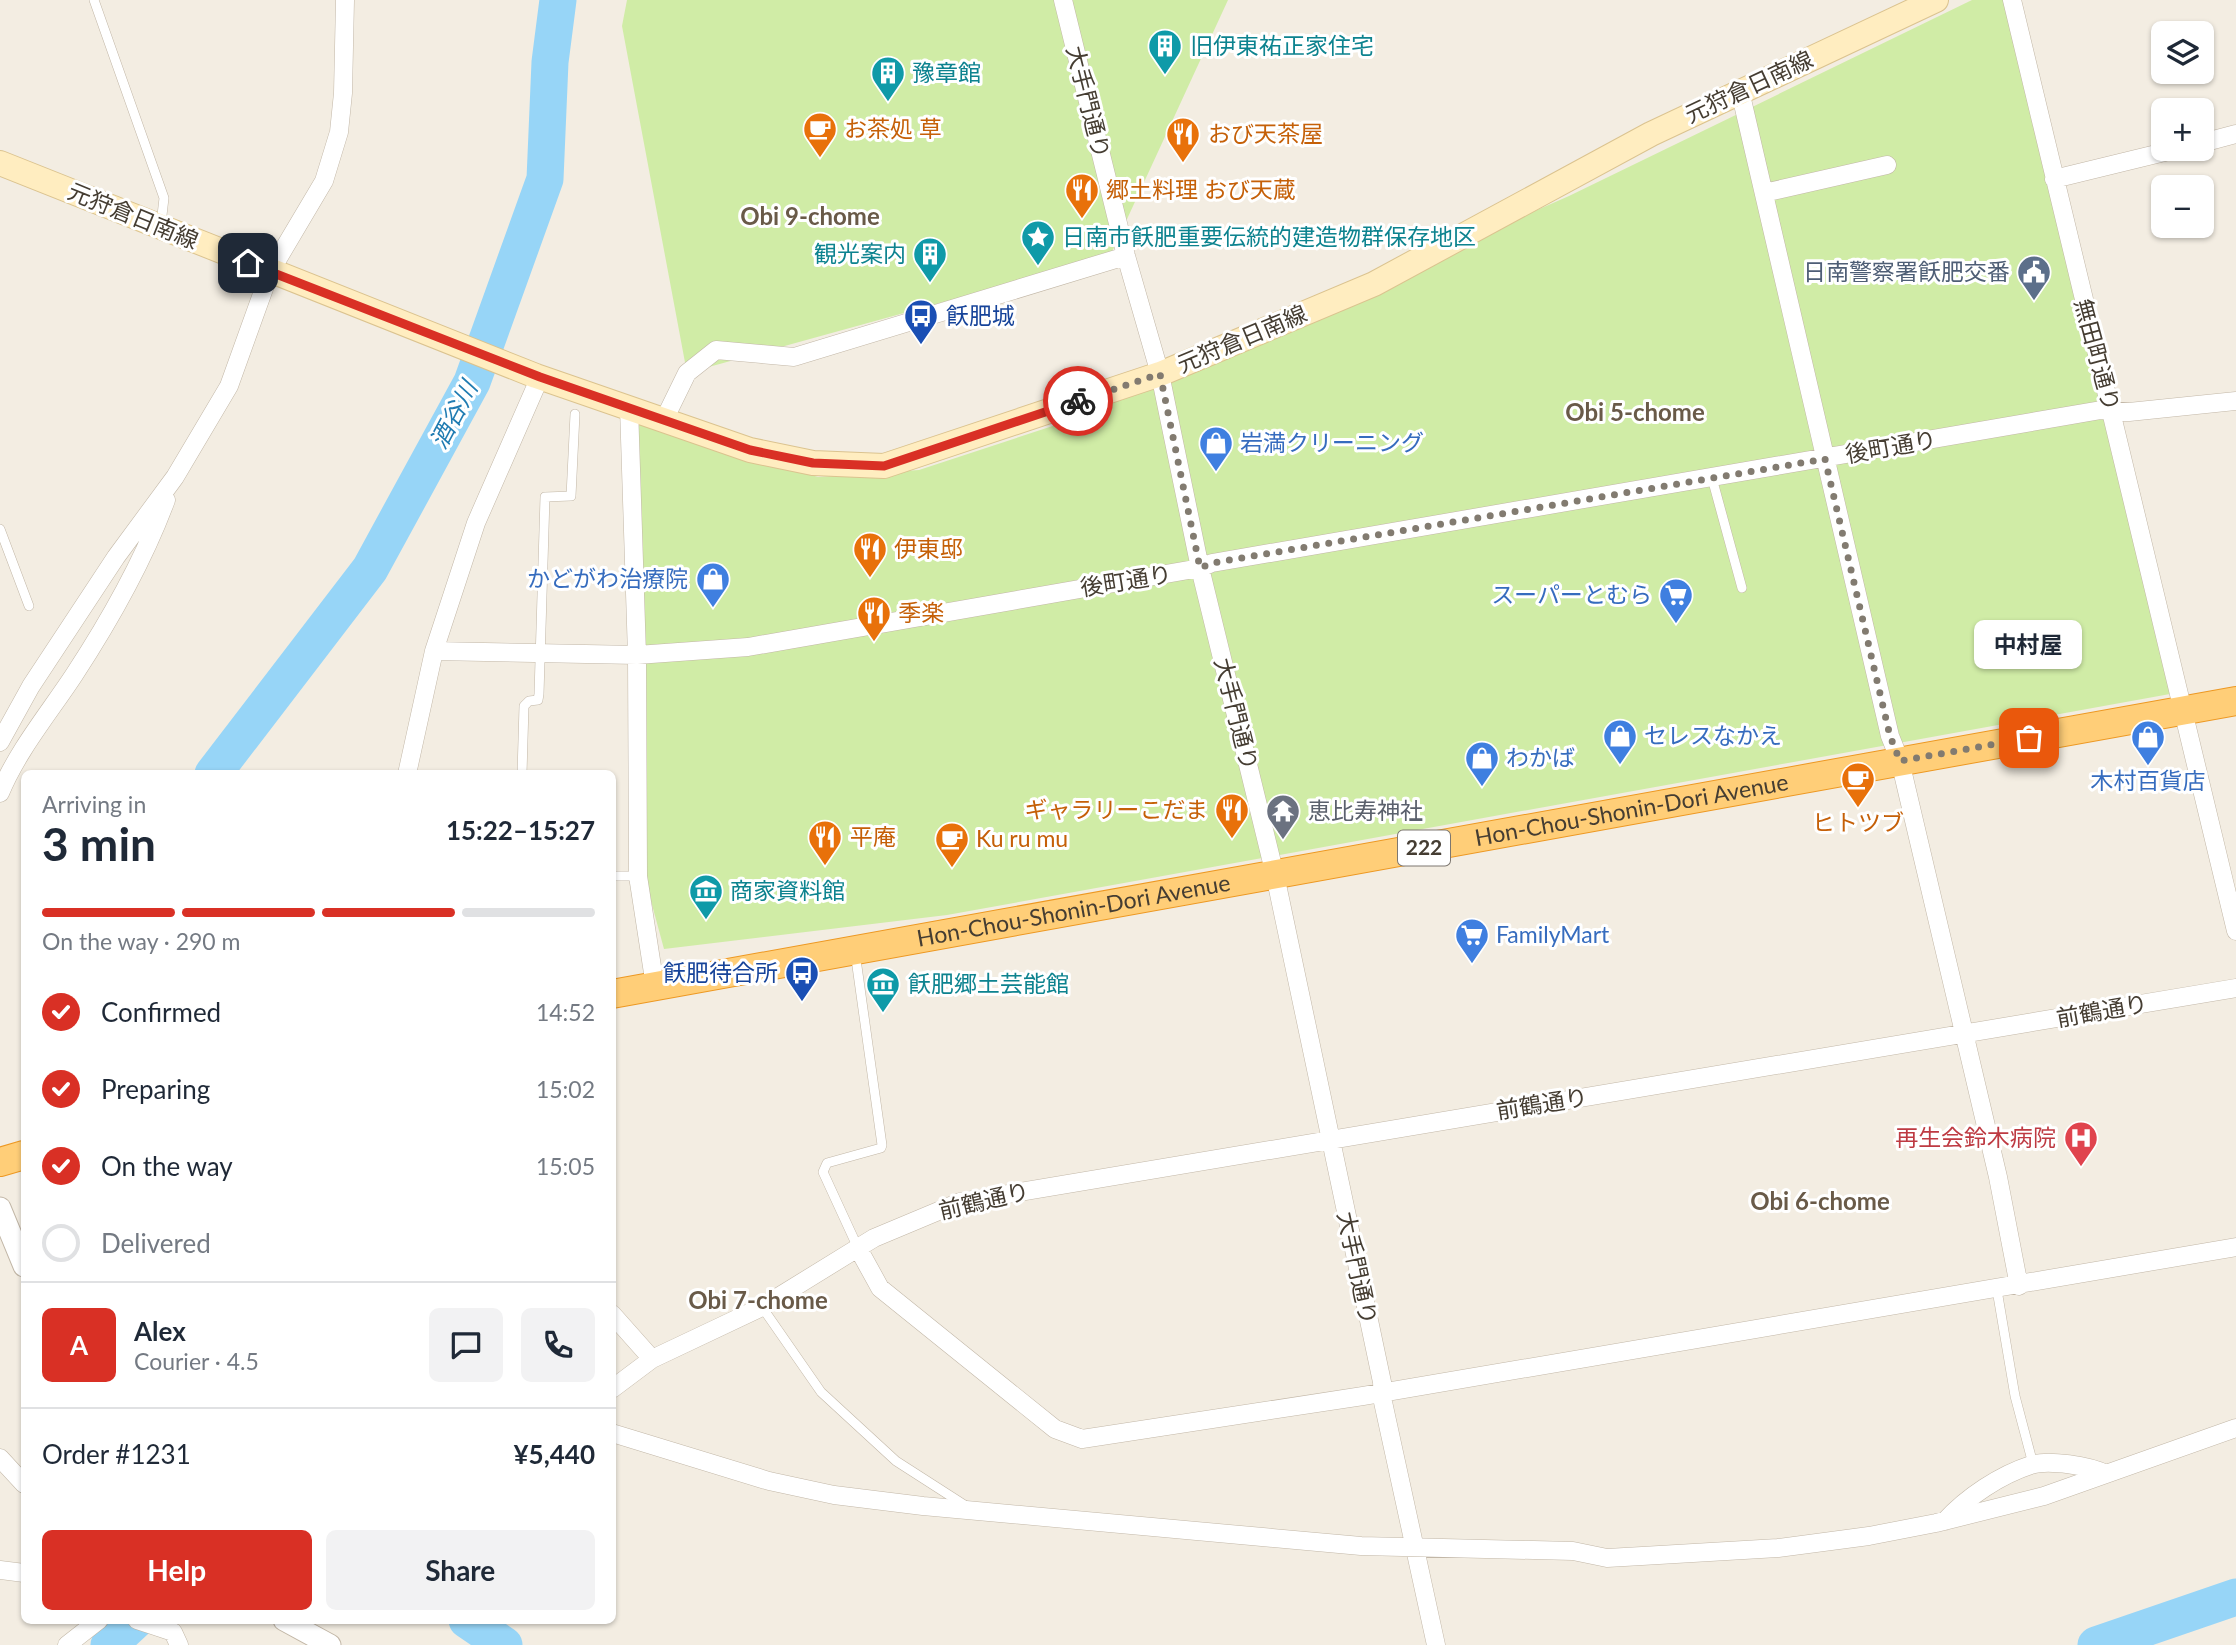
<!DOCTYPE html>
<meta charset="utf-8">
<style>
body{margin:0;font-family:Lato,"Noto Sans JP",sans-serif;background:#f2f2f3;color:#1f2937;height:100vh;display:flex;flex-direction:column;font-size:26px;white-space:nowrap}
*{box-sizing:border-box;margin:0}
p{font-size:23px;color:#747a83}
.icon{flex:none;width:38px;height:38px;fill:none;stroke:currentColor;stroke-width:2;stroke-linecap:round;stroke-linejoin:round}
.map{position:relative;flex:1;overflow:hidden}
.sheet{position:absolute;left:21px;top:770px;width:595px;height:854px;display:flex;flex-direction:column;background:#fff;border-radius:10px;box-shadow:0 2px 5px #0004}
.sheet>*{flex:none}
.tools{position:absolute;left:2151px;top:21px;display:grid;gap:14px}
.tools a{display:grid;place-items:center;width:63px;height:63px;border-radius:10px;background:#fff;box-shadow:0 2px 5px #0004;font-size:35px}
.pin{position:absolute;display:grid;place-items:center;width:60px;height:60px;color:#fff;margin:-30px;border-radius:14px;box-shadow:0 4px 10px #0006}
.courier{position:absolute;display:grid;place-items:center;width:70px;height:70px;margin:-35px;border:5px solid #d93025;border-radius:50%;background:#fff;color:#222;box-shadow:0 2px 9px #0007}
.bubble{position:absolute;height:49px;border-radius:10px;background:#fff;box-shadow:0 2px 5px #0004;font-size:23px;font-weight:700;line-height:49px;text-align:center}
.summary em{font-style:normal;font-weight:700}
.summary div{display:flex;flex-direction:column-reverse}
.summary{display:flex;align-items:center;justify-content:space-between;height:119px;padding:0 21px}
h1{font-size:46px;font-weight:700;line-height:52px}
.bar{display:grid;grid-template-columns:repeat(4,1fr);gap:10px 7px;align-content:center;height:84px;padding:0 21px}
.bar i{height:9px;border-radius:5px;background:#e0e1e3}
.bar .on{background:#d93025}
.bar p{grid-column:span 4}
.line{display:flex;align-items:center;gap:18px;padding:0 21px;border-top:2px solid #e0e1e3}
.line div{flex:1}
.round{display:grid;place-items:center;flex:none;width:74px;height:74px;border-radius:10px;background:#f2f2f3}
ol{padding:0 21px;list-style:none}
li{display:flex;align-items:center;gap:21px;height:77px}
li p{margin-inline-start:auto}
li .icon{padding:7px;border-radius:50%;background:#d93025;color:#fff;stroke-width:4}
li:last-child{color:#747a83}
li i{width:38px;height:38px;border:4px solid #e0e1e3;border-radius:50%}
.cta{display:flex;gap:14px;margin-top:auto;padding:14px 21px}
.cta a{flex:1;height:80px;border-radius:10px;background:#d93025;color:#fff;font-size:28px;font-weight:700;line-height:80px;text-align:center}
.cta a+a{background:#f2f2f3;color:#1f2937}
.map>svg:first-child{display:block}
.green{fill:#d0eca6}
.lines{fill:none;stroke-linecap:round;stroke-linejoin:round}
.river{stroke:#97d5f7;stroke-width:37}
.service-casing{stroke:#c2b7a7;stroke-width:10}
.minor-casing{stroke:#c2b7a7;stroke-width:19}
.tertiary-casing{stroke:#c2b7a7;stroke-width:23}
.secondary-casing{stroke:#dbc38f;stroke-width:26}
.trunk-casing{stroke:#ed9822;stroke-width:30}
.service{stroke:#fff;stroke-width:9}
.minor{stroke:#fff;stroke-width:18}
.tertiary{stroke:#fff;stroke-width:21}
.secondary{stroke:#ffedc0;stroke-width:24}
.trunk{stroke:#ffce78;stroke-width:28}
.done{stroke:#827b70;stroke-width:7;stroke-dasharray:0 12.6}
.route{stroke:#d93025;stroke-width:9}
.labels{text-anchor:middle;stroke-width:6;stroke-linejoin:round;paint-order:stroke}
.shield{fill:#fff;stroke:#7d7770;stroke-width:2}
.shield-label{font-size:21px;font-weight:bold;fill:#453d32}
.culture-label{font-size:23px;fill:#0d838f;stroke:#fff;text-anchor:start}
.street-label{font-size:23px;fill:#453d32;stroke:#fff}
.food-label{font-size:23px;fill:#c56008;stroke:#fff;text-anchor:start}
.service-label{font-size:23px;fill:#4e5e75;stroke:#fff;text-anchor:end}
.transit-label{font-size:23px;fill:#164399;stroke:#fff;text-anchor:start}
.shop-label{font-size:23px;fill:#366cbe;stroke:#fff;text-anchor:start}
.worship-label{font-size:23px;fill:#5b616d;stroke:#fff;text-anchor:start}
.health-label{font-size:23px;fill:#be3a42;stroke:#fff;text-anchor:end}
.neighbourhood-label{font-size:24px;font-weight:bold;fill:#695a48;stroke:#fff}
.water-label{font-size:24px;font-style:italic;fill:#207cb2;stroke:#fff}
</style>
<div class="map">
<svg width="2236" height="1645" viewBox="0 0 2236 1645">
<rect width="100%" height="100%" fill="#f3ede2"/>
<path class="green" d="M627 0H1228L1110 256 687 373 622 26Z
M1972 0H2012L2181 692 947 915 664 949 638 853 630 421 818 477 919 470 1071 420 1234 343 1569 196Z"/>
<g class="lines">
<path class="river" d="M213 774 370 569 472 382 545 179 550 62 558 0
M467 1620 504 1645
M109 1645 136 1620
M2096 1645 2236 1597"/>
<g class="service-casing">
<path id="service" d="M94 0 164 198 161 224
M1712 478 1742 588
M0 529 29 606
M522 774 524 706 529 701 538 700 539 694 545 497 571 496 575 414
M612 876H638
M855 952 882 1145 881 1148 827 1163 823 1172 858 1248
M1997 1290 2015 1396 2033 1464
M762 1307 821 1392 896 1461 966 1506"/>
</g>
<g class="minor-casing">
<path id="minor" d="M1063 0 1126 256 1160 374 1200 568 1275 875 1382 1382 1383 1402 1436 1645
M2012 0 2236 931
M1740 91 1890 736 1900 761 1998 1177 2019 1286
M2202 143 2236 134
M2054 179 2177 149
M1764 193 1887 165
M629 407 637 655 638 876 655 986
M665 418 687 373 716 350 794 357 1126 256
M434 651 637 655 748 647 1200 568 1212 563 2101 410 2129 412 2236 401
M0 742 31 686 116 557 175 477 229 386 270 272 324 181 339 132 343 93 345 0
M407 774 434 651 476 523 540 377
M0 793C18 750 49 713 74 675 110 620 143 562 166 500
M858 1248 880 1288 1055 1429 1082 1439 1363 1396 2236 1247
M612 1314 652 1359
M612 1389 652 1359 762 1307 874 1238 960 1202 2236 988
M612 1433 769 1481 834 1495 923 1506 1361 1546 1573 1551 1607 1558 1642 1556 1778 1548 1869 1536 1936 1523 2044 1496 2236 1428
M0 1458 24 1484
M1945 1521C1967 1497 2000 1475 2031 1465 2048 1459 2090 1466 2106 1474
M0 1570 24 1573
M137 1620 173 1632 179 1645
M67 1645 99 1620"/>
</g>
<g class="tertiary-casing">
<path id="tertiary" d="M0 1208 24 1266
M284 1620 330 1645"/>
</g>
<g class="secondary-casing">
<path id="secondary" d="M0 163 536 376 750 450 813 463 884 466 1160 374 1374 284 1651 134 1936 0"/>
</g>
<g class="trunk-casing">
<g id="trunk">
<path id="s1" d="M612 994 2236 701"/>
<path d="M0 1162 24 1155"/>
</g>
</g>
<use href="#service" class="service"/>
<use href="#minor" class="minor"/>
<use href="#tertiary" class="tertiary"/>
<use href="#secondary" class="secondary"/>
<use href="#trunk" class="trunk"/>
</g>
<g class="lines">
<path class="done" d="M1078 401 1160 374 1200 568 1212 563 1825 459 1890 736 1900 761 2029 738"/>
<path class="route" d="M248 263 540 377 750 450 813 463 884 466 1078 401"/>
</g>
<defs>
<g id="building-pin" transform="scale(1.75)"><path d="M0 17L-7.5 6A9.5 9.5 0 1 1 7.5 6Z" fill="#0f9aa8" stroke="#fff"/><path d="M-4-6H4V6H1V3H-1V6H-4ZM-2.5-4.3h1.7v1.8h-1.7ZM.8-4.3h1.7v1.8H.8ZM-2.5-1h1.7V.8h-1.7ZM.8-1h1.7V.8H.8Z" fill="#fff"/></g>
<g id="cafe-pin" transform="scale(1.75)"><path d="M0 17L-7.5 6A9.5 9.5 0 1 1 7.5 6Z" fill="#e8710a" stroke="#fff"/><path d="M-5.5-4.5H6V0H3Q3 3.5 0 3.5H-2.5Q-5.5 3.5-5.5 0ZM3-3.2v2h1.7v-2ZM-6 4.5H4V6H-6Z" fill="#fff"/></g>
<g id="restaurant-pin" transform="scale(1.75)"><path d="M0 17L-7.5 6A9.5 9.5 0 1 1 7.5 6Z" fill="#e8710a" stroke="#fff"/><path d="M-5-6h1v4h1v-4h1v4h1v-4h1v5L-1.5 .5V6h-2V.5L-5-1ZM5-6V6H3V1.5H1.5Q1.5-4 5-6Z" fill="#fff"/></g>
<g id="sight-pin" transform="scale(1.75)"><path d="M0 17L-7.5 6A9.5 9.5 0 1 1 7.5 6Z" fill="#0f9aa8" stroke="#fff"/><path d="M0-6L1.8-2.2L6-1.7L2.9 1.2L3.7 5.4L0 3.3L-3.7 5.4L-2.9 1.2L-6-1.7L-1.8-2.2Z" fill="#fff"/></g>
<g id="civic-pin" transform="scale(1.75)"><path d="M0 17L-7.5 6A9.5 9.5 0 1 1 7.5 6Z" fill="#5c6f8a" stroke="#fff"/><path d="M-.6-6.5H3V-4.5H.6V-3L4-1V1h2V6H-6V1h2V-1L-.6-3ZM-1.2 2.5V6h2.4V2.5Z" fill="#fff"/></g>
<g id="bus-pin" transform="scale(1.75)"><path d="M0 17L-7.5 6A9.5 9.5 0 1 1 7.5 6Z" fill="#1a4fb4" stroke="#fff"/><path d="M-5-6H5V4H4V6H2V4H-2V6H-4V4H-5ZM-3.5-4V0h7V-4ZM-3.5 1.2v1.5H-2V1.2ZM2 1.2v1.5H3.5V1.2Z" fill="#fff"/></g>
<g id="shop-pin" transform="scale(1.75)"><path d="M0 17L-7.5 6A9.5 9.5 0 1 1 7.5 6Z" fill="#3f7fe0" stroke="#fff"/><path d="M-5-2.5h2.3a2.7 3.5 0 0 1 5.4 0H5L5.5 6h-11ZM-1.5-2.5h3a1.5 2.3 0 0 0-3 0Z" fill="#fff"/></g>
<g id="supermarket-pin" transform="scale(1.75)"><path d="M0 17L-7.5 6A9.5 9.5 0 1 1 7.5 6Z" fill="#3f7fe0" stroke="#fff"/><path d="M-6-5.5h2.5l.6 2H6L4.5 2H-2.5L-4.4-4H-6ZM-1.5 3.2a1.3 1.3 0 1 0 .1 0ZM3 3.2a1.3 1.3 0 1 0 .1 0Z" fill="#fff"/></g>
<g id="temple-pin" transform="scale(1.75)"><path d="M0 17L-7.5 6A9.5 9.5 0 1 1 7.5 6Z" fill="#6b7280" stroke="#fff"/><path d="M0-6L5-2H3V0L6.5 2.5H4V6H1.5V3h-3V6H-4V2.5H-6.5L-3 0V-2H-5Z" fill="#fff"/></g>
<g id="museum-pin" transform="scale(1.75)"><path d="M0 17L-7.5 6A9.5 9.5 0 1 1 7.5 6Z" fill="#0f9aa8" stroke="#fff"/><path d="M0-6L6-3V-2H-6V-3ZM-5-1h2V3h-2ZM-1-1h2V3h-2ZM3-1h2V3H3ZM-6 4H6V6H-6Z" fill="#fff"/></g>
<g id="hospital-pin" transform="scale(1.75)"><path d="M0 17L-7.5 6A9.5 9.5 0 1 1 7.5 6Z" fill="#e0444e" stroke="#fff"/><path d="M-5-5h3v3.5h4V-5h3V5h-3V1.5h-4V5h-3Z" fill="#fff"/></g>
</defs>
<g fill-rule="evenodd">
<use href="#building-pin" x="1165" y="46"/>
<use href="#building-pin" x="888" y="73"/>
<use href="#cafe-pin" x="820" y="129"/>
<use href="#restaurant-pin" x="1183" y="134"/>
<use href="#restaurant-pin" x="1082" y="190"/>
<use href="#sight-pin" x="1038" y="237"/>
<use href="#building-pin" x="930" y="254"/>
<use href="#civic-pin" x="2034" y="272"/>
<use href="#bus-pin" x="921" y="316"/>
<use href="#shop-pin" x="1216" y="443"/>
<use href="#restaurant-pin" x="870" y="549"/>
<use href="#shop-pin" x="713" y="579"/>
<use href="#supermarket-pin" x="1676" y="595"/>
<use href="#restaurant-pin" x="874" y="613"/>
<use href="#shop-pin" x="1620" y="736"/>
<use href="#shop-pin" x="2148" y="737"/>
<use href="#shop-pin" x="1482" y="758"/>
<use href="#cafe-pin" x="1858" y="779"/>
<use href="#restaurant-pin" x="1232" y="810"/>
<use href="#temple-pin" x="1283" y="811"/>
<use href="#restaurant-pin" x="825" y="837"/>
<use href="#cafe-pin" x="952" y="839"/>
<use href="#museum-pin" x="706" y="891"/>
<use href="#supermarket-pin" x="1472" y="935"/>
<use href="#bus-pin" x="802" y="973"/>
<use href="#museum-pin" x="883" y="984"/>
<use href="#hospital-pin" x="2081" y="1138"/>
</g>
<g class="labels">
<rect class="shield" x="1398" y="830.5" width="52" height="35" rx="5"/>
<g class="shield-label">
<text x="1424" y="855">222</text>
</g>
<g class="culture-label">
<text x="1190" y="54">旧伊東祐正家住宅</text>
<text x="912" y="81">豫章館</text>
<text x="1062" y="245">日南市飫肥重要伝統的建造物群保存地区</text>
<text x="906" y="262" text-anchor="end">観光案内</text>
<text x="730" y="899">商家資料館</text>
<text x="908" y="992">飫肥郷土芸能館</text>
</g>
<g class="street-label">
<text transform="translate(1749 87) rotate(-25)" y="8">元狩倉日南線</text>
<text transform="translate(1088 102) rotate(76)" y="8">大手門通り</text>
<text transform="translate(133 216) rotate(22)" y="8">元狩倉日南線</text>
<text transform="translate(1242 339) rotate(-23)" y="8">元狩倉日南線</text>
<text transform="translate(2097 355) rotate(75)" y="8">無田町通り</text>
<text transform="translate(1891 447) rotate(-10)" y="8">後町通り</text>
<text transform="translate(1126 581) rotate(-9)" y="8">後町通り</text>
<text transform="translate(1236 714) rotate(76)" y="8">大手門通り</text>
<text dy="8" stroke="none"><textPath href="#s1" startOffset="1036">Hon-Chou-Shonin-Dori Avenue</textPath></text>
<text dy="8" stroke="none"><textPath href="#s1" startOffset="469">Hon-Chou-Shonin-Dori Avenue</textPath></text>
<text transform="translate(2102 1011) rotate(-10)" y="8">前鶴通り</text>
<text transform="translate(1542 1104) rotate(-9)" y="8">前鶴通り</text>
<text transform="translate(984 1201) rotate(-13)" y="8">前鶴通り</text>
<text transform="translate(1357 1268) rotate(78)" y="8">大手門通り</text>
</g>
<g class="food-label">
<text x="844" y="137">お茶処 草</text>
<text x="1208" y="142">おび天茶屋</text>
<text x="1106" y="198">郷土料理 おび天蔵</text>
<text x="894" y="557">伊東邸</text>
<text x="898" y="621">季楽</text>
<text x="1208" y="818" text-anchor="end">ギャラリーこだま</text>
<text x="1858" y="831" text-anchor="middle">ヒトツブ</text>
<text x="850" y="845">平庵</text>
<text x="976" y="847">Ku ru mu</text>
</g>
<g class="service-label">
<text x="2010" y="280">日南警察署飫肥交番</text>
</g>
<g class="transit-label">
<text x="946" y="324">飫肥城</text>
<text x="778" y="981" text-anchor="end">飫肥待合所</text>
</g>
<g class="shop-label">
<text x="1240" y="451">岩満クリーニング</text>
<text x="688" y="587" text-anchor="end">かどがわ治療院</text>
<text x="1652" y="603" text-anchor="end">スーパーとむら</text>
<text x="1644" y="744">セレスなかえ</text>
<text x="1506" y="766">わかば</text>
<text x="2148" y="789" text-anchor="middle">木村百貨店</text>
<text x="1496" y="943">FamilyMart</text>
</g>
<g class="worship-label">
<text x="1308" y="819">恵比寿神社</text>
</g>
<g class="health-label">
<text x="2056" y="1146">再生会鈴木病院</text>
</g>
<g class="neighbourhood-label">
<text x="810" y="225">Obi 9-chome</text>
<text x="1635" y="421">Obi 5-chome</text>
<text x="1820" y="1210">Obi 6-chome</text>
<text x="758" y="1309">Obi 7-chome</text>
</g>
<g class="water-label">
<text transform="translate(454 415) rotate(-62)" y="8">酒谷川</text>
</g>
</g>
</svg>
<div class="tools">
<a><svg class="icon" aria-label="layers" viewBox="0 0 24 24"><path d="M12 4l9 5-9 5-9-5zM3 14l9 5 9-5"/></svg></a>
<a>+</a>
<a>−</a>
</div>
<div class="pin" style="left:2029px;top:738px;background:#ea580c"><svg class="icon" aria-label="bag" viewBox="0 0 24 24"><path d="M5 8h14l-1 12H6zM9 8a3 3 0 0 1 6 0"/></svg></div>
<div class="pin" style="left:248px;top:263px;background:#1f2937"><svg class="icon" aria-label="home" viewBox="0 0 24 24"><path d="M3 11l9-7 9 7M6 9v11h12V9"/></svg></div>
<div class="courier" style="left:1078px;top:401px"><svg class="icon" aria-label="bike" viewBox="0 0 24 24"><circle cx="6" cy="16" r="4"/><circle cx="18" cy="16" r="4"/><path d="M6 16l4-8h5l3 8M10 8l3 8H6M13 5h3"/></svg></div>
<div class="bubble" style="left:1974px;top:620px;width:108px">中村屋</div>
<section class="sheet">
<div class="summary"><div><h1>3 min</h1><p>Arriving in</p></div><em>15:22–15:27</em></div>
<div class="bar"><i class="on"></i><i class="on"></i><i class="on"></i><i></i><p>On the way · 290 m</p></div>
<ol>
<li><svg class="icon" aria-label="check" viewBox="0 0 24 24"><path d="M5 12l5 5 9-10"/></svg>Confirmed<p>14:52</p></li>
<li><svg class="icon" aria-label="check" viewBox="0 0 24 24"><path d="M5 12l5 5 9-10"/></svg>Preparing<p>15:02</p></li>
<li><svg class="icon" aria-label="check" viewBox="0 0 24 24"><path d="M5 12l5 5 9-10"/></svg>On the way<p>15:05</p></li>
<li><i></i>Delivered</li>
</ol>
<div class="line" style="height:126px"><b class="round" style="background:#d93025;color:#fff">A</b><div><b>Alex</b><p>Courier · 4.5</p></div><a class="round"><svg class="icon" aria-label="chat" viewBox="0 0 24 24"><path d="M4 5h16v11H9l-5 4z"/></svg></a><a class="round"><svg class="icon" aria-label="phone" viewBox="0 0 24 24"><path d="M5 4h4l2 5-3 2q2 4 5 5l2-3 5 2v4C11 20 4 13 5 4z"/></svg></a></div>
<div class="line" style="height:91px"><div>Order #1231</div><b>¥5,440</b></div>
<div class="cta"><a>Help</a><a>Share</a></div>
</section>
</div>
